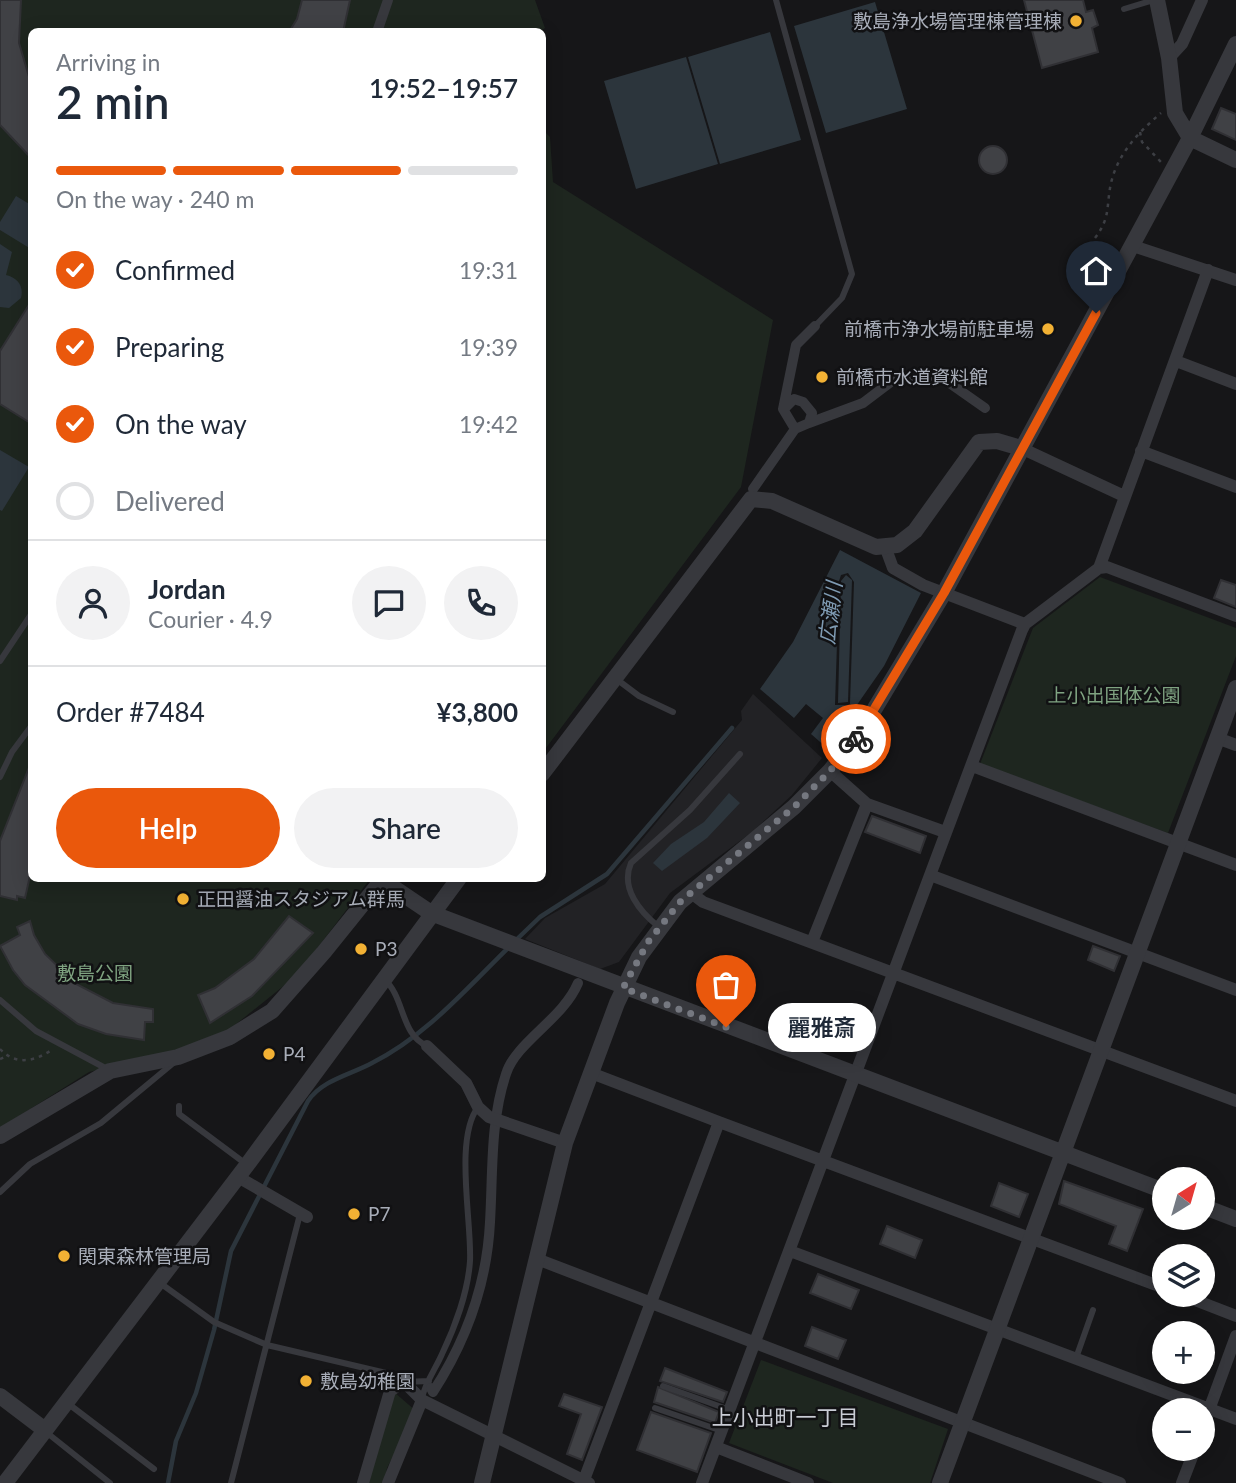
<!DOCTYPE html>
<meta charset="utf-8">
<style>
body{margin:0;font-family:Lato,"Noto Sans JP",sans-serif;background:#f2f2f3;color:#1f2937;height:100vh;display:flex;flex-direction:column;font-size:26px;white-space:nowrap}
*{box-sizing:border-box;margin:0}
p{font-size:23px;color:#747a83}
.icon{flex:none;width:38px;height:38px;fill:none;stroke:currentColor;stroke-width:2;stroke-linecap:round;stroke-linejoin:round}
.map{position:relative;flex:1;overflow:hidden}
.drawer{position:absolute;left:28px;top:28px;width:518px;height:854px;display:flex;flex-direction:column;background:#fff;border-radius:10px;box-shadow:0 4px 18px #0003}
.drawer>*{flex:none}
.needle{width:46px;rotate:37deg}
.controls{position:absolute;left:1152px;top:1167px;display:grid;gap:14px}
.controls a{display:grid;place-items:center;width:63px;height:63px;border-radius:50%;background:#fff;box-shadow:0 4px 18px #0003;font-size:35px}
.pin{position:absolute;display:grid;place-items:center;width:60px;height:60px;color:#fff;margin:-72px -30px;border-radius:50% 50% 50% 0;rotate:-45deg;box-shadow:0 0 7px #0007}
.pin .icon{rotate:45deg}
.courier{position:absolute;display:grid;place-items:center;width:70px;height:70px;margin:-35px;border:5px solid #ea580c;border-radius:50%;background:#fff;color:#222;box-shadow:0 2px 9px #0007}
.bubble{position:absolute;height:49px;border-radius:24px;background:#fff;box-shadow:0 4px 18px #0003;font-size:23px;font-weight:600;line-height:49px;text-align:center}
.head em{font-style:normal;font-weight:600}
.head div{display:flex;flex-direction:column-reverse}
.head{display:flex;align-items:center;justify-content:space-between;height:119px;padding:0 28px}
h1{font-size:46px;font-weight:600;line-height:52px}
.bar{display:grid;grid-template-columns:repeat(4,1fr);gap:10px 7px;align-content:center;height:84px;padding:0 28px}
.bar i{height:9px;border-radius:5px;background:#e0e1e3}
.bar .on{background:#ea580c}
.bar p{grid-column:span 4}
.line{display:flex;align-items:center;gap:18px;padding:0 28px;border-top:2px solid #e0e1e3}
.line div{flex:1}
.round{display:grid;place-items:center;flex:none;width:74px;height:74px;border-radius:37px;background:#f2f2f3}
ol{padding:0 28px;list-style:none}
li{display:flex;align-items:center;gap:21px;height:77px}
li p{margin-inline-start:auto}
li .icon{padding:7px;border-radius:50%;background:#ea580c;color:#fff;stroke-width:4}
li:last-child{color:#747a83}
li i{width:38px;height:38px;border:4px solid #e0e1e3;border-radius:50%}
.primary-button{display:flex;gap:14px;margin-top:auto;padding:14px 28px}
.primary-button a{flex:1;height:80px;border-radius:42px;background:#ea580c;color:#fff;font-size:28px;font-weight:600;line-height:80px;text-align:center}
.primary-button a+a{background:#f2f2f3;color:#1f2937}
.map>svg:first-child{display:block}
.built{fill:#222225}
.green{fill:#1e261f}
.water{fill:#2c353c}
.pier{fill:#161618;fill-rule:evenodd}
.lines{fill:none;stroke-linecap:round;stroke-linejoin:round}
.stream{stroke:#2c353c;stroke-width:4.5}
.building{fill:#404145;stroke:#303034;stroke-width:2}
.path{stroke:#3d3f44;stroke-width:2.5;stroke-dasharray:3.5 5;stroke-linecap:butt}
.service{stroke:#37383d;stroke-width:6}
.pedestrian{stroke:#37383d;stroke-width:10}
.minor{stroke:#37383d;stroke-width:12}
.tertiary{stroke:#37383d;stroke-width:16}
.done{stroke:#757880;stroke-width:7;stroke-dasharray:0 12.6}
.route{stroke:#ea580c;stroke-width:9}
.poi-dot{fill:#f2b134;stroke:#111113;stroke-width:2.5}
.labels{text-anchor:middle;stroke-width:5;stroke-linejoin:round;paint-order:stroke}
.poi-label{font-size:19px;fill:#a8adb8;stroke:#111113;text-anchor:start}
.park-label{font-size:19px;fill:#7fa381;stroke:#111113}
.water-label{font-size:21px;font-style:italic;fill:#7f9bb3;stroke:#111113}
.neighbourhood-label{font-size:21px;fill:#c9ccd4;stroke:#111113}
</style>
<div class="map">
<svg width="1236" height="1483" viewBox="0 0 1236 1483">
<rect width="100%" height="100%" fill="#161618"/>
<path class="built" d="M753 694 822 758 792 795 752 832 670 893 619 962 600 969 525 939 545 918 605 884 742 720 741 711Z"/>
<path class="green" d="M0 0H535L545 28 539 32H32V878L370 879 296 976 230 1029 169 1053 89 1072 0 1128Z
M543 130 550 137 553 182 773 320 741 487 543 752Z
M1100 577 1236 628V656L1168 833 980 764 1033 628Z
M761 1360 948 1429 930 1483H833L729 1443Z
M394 1392 416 1411 387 1468 384 1483H367Z"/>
<path class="water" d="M875 2 907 109 826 133 794 26Z
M770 32 801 140 720 164 688 57Z
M686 57 718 164 636 189 604 81Z
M16 196 31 205V249L0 230V222Z
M0 244 12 252 6 275C18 278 24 286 21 298L9 308 0 307Z
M0 450 29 467 2 511 0 510Z
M840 550 921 593 884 666 827 748 811 734 823 718 806 704 794 718 760 689 793 642Z
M729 793 740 803 707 838 662 871 653 863 671 844 704 822Z"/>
<path class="pier" d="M848 573 854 582 850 704 856 710 849 705H835L839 581 841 575ZM846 575 852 580 848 702 838 703 841 581Z"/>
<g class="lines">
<path class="stream" d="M515 941 540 917 607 874 732 728
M168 1483 176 1441 196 1393 214 1330 231 1251 308 1101C322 1080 350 1075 372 1063 426 1036 466 989 509 947"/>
</g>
<path class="building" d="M0 0H21L19 43 32 87V159L0 125Z
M302 0H350L343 32H289L297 19Z
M1024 0H1083L1086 12 1093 10 1098 25 1092 28 1098 52 1042 68Z
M1221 108 1236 114V140L1212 129Z
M979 160a14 14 0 1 1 28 0a14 14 0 1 1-28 0Z
M32 300V424L0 404V351Z
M1221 580 1236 585V607L1214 598Z
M32 760V867L25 898 17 896V900L0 896V841Z
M872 816 926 836 920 853 865 832Z
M289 916 313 933 252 996 210 1023 198 995 215 988 254 959Z
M30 921 34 935 45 954 76 984 113 1003 153 1009V1022H145L144 1040 106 1034 78 1024 25 985 13 970 0 946 20 935 17 927Z
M1093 946 1120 956 1114 971 1088 960Z
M1064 1181 1143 1209 1127 1251 1109 1244 1116 1226 1059 1204Z
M999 1183 1028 1194 1019 1217 991 1206Z
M887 1226 922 1240 915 1258 880 1244Z
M818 1274 859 1290 851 1309 810 1293Z
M812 1327 846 1340 838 1359 805 1346Z
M665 1368 727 1392 723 1402 660 1381Z
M658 1387 719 1412 715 1423 654 1402Z
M564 1394 602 1407 582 1460 567 1454 581 1414 559 1406Z
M651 1412 711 1433 697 1472 637 1450Z"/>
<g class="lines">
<path class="path" d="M1140 132 1142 142 1161 162
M1095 238C1111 217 1106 206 1111 183 1118 153 1139 132 1161 113
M0 1049C15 1065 33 1062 50 1051
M0 1059 7 1056"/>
<path class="service" d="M776 0 852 274 842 298 815 326
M1124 9 1154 0
M0 661 32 613
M615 678 639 696 673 712
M0 777 12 752 32 725
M659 927C640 912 620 888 631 863L690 810 740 754
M384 979C405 997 400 1034 427 1046
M0 1000 36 1031 109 1070
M179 1106V1114L246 1164
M0 1192 30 1164 101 1123 177 1060
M160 1283 214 1322 267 1345 386 1373 404 1382 429 1381
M1076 1358 1093 1310
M663 1386 730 1410
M422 1398C425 1383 436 1368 442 1354 455 1327 468 1291 470 1261 472 1222 454 1139 478 1107
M66 1402 154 1469
M655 1408 722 1431
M46 1432 110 1483
M231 1483 300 1214"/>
<path class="pedestrian" d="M377 32 388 0
M784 409 794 399 803 402 812 413 809 423 795 429
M809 423 863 403 896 378 938 375 985 408
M753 489 795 429 783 409 796 345 815 326
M431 1388 433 1392C466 1341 487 1283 490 1222 493 1172 490 1122 506 1074 516 1042 563 1019 578 983"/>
<path class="minor" d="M1169 58 1182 44 1202 0
M1133 246 1236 280
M1176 361 1236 384
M1021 448 1124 496
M1141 451 1236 487
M886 549 893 568 923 585 1025 624
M1099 568 1107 567 1236 616
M1217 738 1236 745
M972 766 1236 865
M830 771 867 804 945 832
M930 875 1236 990
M690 892 703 902 1236 1101
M812 942 867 804
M427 1046 466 1083 478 1107 489 1117 565 1143
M719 1122 1164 1288
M238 1177 307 1217
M790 1251 1236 1419
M537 1259 1120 1483
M1182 1295 1236 1316
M1202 1429 1236 1336
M716 1447 808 1483
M584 1480 719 1122 591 1073
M363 1483 390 1391 404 1382 422 1400 589 1483
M388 1483 422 1400
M702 1483 1022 630 1025 624 1099 568 1208 270
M1182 1483 1195 1449"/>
<path class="tertiary" d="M1236 44 1190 138 1236 160
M542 774 751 499 772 501 876 547 897 545 915 531 979 442 997 441 1021 448
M0 1136 110 1071 178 1057 230 1037 272 1011 324 952 382 880 431 913 1164 1191
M1202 1206 1236 1219
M0 1396 45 1430
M5 1483 247 1165 459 878
M482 1483 565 1143 617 1003 639 957 680 902 794 807 830 771 862 730 944 593 1190 138 1175 113 1169 58 1157 0
M940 1483 1236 688"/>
</g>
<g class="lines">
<path class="done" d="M726 1027 623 988 648 942 680 902 794 807 830 771 856 739"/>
<path class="route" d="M856 739 944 593 1096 313"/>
</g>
<g class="poi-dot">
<circle cx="1076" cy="21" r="7"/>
<circle cx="1048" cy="329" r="7"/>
<circle cx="822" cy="377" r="7"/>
<circle cx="183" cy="899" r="7"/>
<circle cx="361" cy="949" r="7"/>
<circle cx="269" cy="1054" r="7"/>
<circle cx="354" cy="1214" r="7"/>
<circle cx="64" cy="1256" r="7"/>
<circle cx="306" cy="1381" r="7"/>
</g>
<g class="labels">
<g class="poi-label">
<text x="1062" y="28" text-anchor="end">敷島浄水場管理棟管理棟</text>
<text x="1034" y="336" text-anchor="end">前橋市浄水場前駐車場</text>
<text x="836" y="384">前橋市水道資料館</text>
<text x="197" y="906">正田醤油スタジアム群馬</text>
<text x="375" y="956">P3</text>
<text x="283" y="1061">P4</text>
<text x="368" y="1221">P7</text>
<text x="78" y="1263">関東森林管理局</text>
<text x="320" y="1388">敷島幼稚園</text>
</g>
<g class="park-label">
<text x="1114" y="702">上小出国体公園</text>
<text x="95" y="980">敷島公園</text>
</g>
<g class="water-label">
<text transform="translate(831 613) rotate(-83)" y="7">広瀬川</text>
</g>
<g class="neighbourhood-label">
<text x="785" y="1425">上小出町一丁目</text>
</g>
</g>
</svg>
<div class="controls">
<a><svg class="needle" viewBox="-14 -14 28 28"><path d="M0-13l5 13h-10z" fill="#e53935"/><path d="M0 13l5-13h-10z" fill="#747a83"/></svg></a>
<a><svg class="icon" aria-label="layers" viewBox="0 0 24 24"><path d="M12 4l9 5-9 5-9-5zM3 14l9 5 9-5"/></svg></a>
<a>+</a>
<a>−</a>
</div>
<div class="pin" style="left:726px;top:1027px;background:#ea580c"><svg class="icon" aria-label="bag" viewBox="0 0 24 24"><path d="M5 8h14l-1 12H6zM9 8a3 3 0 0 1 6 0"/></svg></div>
<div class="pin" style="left:1096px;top:313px;background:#1f2937"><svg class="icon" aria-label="home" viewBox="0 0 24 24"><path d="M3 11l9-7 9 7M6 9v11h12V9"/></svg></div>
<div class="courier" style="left:856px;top:739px"><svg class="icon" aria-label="bike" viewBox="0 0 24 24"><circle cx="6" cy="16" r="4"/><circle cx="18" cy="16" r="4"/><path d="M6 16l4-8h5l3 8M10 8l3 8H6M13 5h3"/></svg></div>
<div class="bubble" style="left:768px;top:1003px;width:108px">麗雅斎</div>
<section class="drawer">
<div class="head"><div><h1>2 min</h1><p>Arriving in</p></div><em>19:52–19:57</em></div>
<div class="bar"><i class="on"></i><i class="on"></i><i class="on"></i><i></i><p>On the way · 240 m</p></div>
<ol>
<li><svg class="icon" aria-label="check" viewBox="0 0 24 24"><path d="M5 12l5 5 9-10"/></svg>Confirmed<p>19:31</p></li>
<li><svg class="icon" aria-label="check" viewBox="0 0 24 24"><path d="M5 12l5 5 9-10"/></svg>Preparing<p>19:39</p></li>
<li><svg class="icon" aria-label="check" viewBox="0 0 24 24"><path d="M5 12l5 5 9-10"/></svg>On the way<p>19:42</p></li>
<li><i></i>Delivered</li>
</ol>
<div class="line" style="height:126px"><a class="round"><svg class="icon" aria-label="person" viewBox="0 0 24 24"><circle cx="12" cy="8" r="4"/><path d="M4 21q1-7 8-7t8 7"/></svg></a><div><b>Jordan</b><p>Courier · 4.9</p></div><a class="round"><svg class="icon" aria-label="chat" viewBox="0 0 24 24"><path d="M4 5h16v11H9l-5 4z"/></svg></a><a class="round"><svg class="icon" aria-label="phone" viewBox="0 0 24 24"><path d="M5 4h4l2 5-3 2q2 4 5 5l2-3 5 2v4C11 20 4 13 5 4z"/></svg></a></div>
<div class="line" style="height:91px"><div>Order #7484</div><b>¥3,800</b></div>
<div class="primary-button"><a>Help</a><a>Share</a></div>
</section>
</div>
